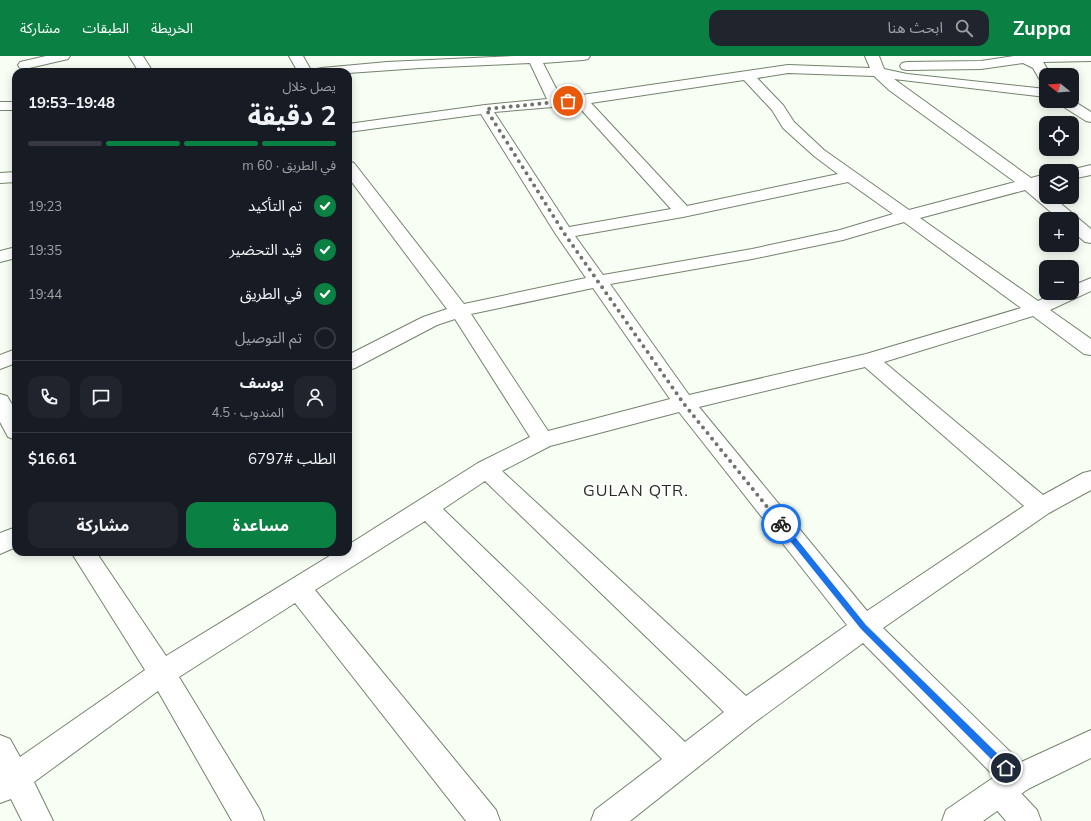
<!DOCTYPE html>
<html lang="ar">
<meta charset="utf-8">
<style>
body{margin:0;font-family:Mulish,"Noto Sans Arabic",sans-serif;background:#20242c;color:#f1f3f6;direction:rtl;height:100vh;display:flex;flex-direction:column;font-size:15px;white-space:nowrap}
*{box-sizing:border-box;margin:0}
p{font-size:13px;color:#9ea1a6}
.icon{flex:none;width:22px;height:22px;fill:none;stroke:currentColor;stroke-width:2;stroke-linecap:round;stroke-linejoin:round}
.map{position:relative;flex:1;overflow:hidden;direction:ltr}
.drawer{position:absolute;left:12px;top:12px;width:340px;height:488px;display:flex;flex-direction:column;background:#171b24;border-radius:12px;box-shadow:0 2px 10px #0003;direction:rtl}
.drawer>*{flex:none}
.needle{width:26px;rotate:287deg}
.controls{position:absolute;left:1039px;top:12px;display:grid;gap:8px}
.controls a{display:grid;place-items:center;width:40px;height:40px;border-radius:8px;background:#171b24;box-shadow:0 2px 10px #0003;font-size:20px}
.pin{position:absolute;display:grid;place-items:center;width:34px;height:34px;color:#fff;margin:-17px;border:2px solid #fff;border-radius:50%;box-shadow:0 1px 4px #0007}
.courier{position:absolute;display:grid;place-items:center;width:40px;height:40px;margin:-20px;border:3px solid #1a73e8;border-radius:50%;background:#fff;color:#222;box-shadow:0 1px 5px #0007}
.head em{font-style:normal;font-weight:700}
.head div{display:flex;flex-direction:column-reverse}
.head{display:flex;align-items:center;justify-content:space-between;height:68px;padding:0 16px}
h1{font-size:26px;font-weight:700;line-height:30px}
.bar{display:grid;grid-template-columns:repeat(4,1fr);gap:6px 4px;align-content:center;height:48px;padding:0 16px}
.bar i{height:5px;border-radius:3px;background:#363941}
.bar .active{background:#0b8043}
.bar p{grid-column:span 4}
.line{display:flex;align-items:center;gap:10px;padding:0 16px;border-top:1px solid #363941}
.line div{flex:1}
.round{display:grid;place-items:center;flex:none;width:42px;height:42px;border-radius:12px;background:#20242c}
ol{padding:0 16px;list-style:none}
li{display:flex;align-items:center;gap:12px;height:44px}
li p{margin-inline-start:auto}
li .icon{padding:4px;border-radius:50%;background:#0b8043;color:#fff;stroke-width:4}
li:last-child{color:#9ea1a6}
li i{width:22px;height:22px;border:2px solid #363941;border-radius:50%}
.button{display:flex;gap:8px;margin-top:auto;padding:8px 16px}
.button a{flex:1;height:46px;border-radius:12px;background:#0b8043;color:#fff;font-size:16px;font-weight:700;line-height:46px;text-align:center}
.button a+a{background:#20242c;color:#f1f3f6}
header{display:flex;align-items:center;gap:24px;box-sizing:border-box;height:56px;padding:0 20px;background:#0b8043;color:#fff}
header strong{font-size:19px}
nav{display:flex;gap:22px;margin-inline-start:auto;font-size:14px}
.search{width:280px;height:36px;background:#20242c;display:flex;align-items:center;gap:10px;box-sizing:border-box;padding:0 14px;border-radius:12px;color:#9ea1a6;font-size:15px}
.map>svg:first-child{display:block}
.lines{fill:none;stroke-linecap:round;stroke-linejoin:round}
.street-casing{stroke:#73846c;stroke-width:2}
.secondary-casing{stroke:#73846c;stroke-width:2}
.street{fill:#fff;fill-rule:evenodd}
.secondary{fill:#fff;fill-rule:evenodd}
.route{fill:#1a73e8}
.done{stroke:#6e766c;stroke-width:4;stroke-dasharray:0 7.2}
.labels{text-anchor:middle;stroke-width:4;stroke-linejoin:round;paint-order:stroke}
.quarter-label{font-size:16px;letter-spacing:1px;fill:#252c22;stroke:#fff}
</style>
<header>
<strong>Zuppa</strong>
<div class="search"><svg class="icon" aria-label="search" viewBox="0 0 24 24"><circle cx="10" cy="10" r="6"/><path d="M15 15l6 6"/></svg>ابحث هنا</div>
<nav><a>الخريطة</a><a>الطبقات</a><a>مشاركة</a></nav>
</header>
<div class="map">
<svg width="1091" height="765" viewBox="0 0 1091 765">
<rect width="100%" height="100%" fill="#f7fef4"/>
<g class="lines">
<g class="street-casing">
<path id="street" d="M46 0H70L68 3 25 13 20 12 18 9 20 6Z
M129 0H143L153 16H139Z
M289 0H303L312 16H298Z
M515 0H590L588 3 583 4 543 7 561 42 788 9 870 12 865 0H879L884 13 907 18 1046 33V41L894 23 1031 122 1046 118V128L1040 130 1046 135V141H1053L1091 173V187L1085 186 1072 175V163H1059L1025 134 920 162 1038 245 1056 237H1072V230L1091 222V235L1050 254 1091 283V299L1084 298 1033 260 884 306 1043 439 1083 417 1091 415V434L1049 457 883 572 1028 713 1032 723 1028 733 1020 736 1037 754 1041 765H1006L989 745 985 735 989 725 996 722 863 587 755 666 630 765H591L595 754 662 703 425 465 315 534 496 754 500 765H466L295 547 179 621 260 754 264 765H232L158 635 34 726 53 765H22L11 743 0 747V679L10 683 20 701 145 614 71 496H96L166 600 336 496H348V489L478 407 530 381 455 263 437 269 355 312 348 314V299L423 261 447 253 348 121V105L354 107 464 248 586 222 555 177 481 58 348 76V68L485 49 547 43 530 7 420 12 348 17V16H315L317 13 322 12 387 6ZM788 17 874 20 889 34 1015 126 909 154 824 94 794 66 783 49 757 22ZM744 24 772 54 783 72 814 100 838 118 687 150 591 47ZM577 49 671 153 569 171 494 56ZM848 126 893 158 840 174 752 193 603 219 575 180 683 161ZM904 166 1021 252 866 298 689 339 610 228 752 203 843 184ZM593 232 670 343 548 375 471 258ZM865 311 1024 450 867 555 699 351ZM679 356 847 569 746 640 502 415 550 390ZM485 425 724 656 685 686 443 453Z
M1014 0H1091V5L1043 6 1051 19H1046V27L1041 26 1033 12 1023 7 981 13 907 14 902 13 900 10 902 7 907 6 981 5Z
M1072 44 1091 56V66L1086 65 1059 48 1057 45H1072Z
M0 46H16V54H0Z
M1091 109V119L1072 123V115H1066Z
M16 116V126L0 127V117Z
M16 191V202L0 206V195Z
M16 293V307L0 313V299Z
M0 338 7 340 16 355V384L8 381 0 366Z
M16 471V491L0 498V477Z"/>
</g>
<g class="secondary-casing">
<path id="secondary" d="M1091 674V702L1028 733 983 765H942L946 754 1006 713Z"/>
</g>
<use href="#street" class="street"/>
<use href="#secondary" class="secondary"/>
</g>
<path class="route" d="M781 465 783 466 866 569 1009 709 1010 712 1009 715 1006 716 1003 715 861 573 778 470V466Z"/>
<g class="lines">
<path class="done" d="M568 45 486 53 564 177 684 348 781 468"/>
</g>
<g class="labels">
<g class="quarter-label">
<text x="636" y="440">GULAN QTR.</text>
</g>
</g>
</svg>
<div class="controls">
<a><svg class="needle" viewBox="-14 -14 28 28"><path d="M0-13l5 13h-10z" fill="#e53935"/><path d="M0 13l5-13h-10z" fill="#9ea1a6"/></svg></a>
<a><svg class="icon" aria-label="locate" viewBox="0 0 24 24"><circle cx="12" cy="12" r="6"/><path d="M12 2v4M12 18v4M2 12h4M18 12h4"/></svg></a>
<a><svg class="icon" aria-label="layers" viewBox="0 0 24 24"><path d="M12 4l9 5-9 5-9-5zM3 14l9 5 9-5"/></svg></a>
<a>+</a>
<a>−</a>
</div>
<div class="pin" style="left:568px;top:45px;background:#ea580c"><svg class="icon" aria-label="bag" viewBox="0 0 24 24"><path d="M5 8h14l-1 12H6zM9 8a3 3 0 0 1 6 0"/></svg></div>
<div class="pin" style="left:1006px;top:712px;background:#1f2937"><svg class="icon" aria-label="home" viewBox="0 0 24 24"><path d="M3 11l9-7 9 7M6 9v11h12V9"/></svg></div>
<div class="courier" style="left:781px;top:468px"><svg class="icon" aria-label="bike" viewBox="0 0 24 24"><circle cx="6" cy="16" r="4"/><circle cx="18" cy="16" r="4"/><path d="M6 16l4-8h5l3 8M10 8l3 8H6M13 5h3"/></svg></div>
<section class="drawer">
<div class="head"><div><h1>2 دقيقة</h1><p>يصل خلال</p></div><em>19:48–19:53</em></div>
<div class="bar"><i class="active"></i><i class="active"></i><i class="active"></i><i></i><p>في الطريق · 60 m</p></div>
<ol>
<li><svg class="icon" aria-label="check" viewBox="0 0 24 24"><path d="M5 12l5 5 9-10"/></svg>تم التأكيد<p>19:23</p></li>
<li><svg class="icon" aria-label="check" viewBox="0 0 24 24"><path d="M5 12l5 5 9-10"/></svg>قيد التحضير<p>19:35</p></li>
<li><svg class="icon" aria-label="check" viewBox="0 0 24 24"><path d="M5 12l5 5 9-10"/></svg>في الطريق<p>19:44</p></li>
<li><i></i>تم التوصيل</li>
</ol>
<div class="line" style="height:72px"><a class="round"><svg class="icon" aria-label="person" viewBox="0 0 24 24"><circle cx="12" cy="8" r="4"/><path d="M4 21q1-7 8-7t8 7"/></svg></a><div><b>يوسف</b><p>المندوب · 4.5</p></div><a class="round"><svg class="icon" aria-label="chat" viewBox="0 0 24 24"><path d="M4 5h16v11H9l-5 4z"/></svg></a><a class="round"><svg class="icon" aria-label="phone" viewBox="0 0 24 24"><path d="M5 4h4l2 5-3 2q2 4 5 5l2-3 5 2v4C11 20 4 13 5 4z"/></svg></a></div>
<div class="line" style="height:52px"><div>الطلب #6797</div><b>$16.61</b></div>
<div class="button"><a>مساعدة</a><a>مشاركة</a></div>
</section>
</div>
